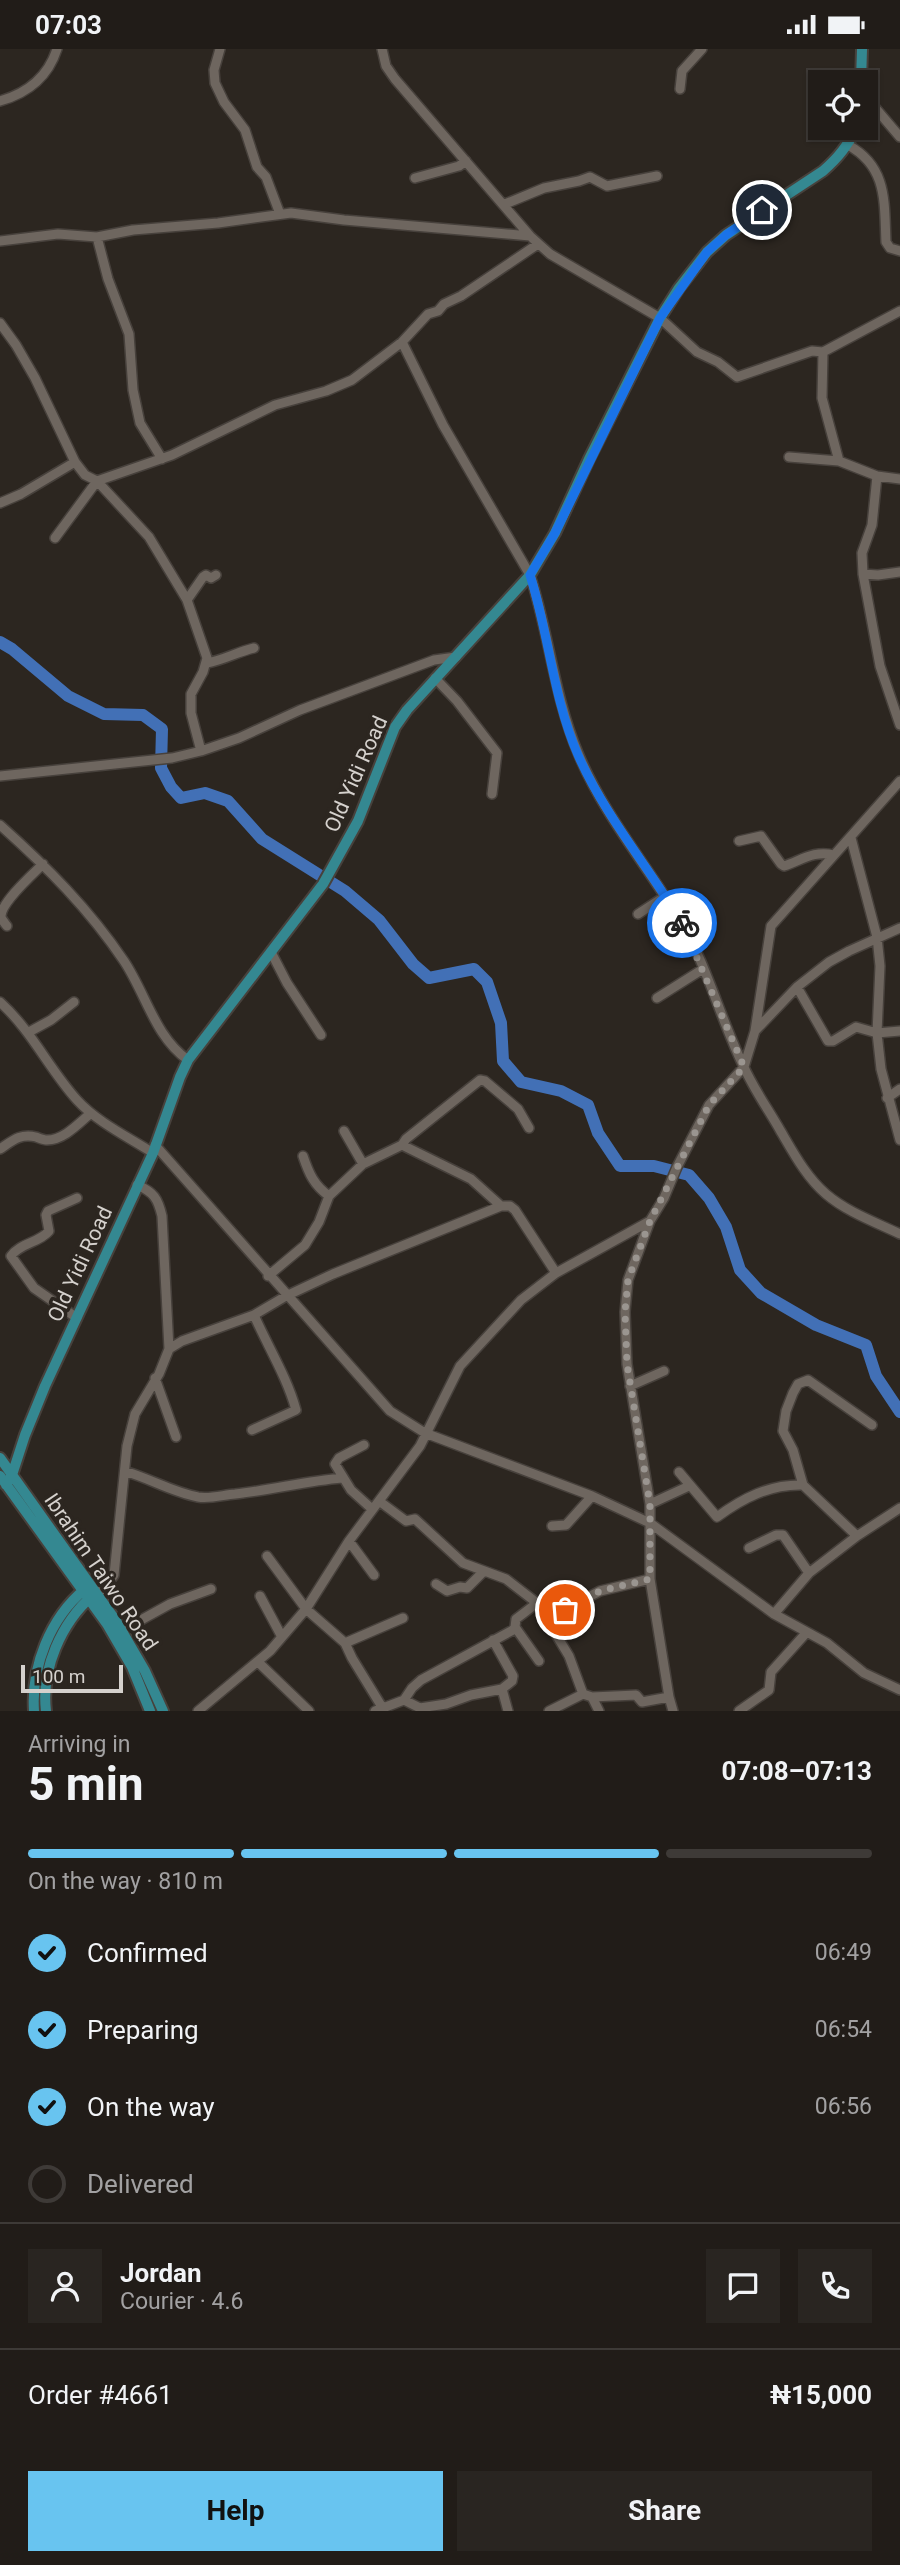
<!DOCTYPE html>
<meta charset="utf-8">
<style>
body{margin:0;font-family:Roboto,sans-serif;background:#292521;color:#f1f3f6;height:100vh;display:flex;flex-direction:column;font-size:26px;white-space:nowrap}
*{box-sizing:border-box;margin:0}
p{font-size:23px;color:#a2a1a2}
.icon{flex:none;width:38px;height:38px;fill:none;stroke:currentColor;stroke-width:2;stroke-linecap:round;stroke-linejoin:round}
.map{position:relative;height:1662px;overflow:hidden}
.drawer{display:flex;flex-direction:column;background:#211c18;flex:1}
.drawer>*{flex:none}
.controls{position:absolute;left:808px;top:21px;display:grid;gap:14px}
.controls a{display:grid;place-items:center;width:70px;height:70px;border-radius:0px;background:#211c18;box-shadow:0 2px 5px #0004,0 0 0 2px #3e3a37;font-size:35px}
.scale{position:absolute;left:21px;bottom:18px;width:102px;box-sizing:border-box;padding-left:7px;border:4px solid #d5d1cd;border-top:0;font-size:19px;line-height:24px;white-space:nowrap;color:#d5d1cd;-webkit-text-stroke:5px #2c2620;paint-order:stroke}
.pin{position:absolute;display:grid;place-items:center;width:60px;height:60px;color:#fff;margin:-30px;border:4px solid #fff;border-radius:50%;box-shadow:0 2px 7px #0007}
.courier{position:absolute;display:grid;place-items:center;width:70px;height:70px;margin:-35px;border:5px solid #1a73e8;border-radius:50%;background:#fff;color:#222;box-shadow:0 2px 9px #0007}
.headline em{font-style:normal;font-weight:700}
.headline div{display:flex;flex-direction:column-reverse}
.headline{display:flex;align-items:center;justify-content:space-between;height:119px;padding:0 28px}
h1{font-size:46px;font-weight:700;line-height:52px}
.bar{display:grid;grid-template-columns:repeat(4,1fr);gap:10px 7px;align-content:center;height:84px;padding:0 28px}
.bar i{height:9px;border-radius:5px;background:#3e3a37}
.bar .on{background:#68c4f0}
.bar p{grid-column:span 4}
.line{display:flex;align-items:center;gap:18px;padding:0 28px;border-top:2px solid #3e3a37}
.line div{flex:1}
.round{display:grid;place-items:center;flex:none;width:74px;height:74px;border-radius:0px;background:#292521}
ol{padding:0 28px;list-style:none}
li{display:flex;align-items:center;gap:21px;height:77px}
li p{margin-inline-start:auto}
li .icon{padding:7px;border-radius:50%;background:#68c4f0;color:#111;stroke-width:4}
li:last-child{color:#a2a1a2}
li i{width:38px;height:38px;border:4px solid #3e3a37;border-radius:50%}
.action{display:flex;gap:14px;margin-top:auto;padding:14px 28px}
.action a{flex:1;height:80px;border-radius:0px;background:#68c4f0;color:#111;font-size:28px;font-weight:700;line-height:80px;text-align:center}
.action a+a{background:#292521;color:#f1f3f6}
.status{display:flex;justify-content:space-between;align-items:center;height:49px;padding:0 35px;background:#211c18;direction:ltr}
.status svg{height:19px;fill:currentColor}
.map>svg:first-child{display:block}
.lines{fill:none;stroke-linecap:round;stroke-linejoin:round}
.river{stroke:#4270b6;stroke-width:12}
.minor-casing{stroke:#47413c;stroke-width:12}
.major-casing{stroke:#47413c;stroke-width:14}
.minor{stroke:#6e665f;stroke-width:9}
.major{stroke:#348891;stroke-width:10}
.done{stroke:#9a9590;stroke-width:7;stroke-dasharray:0 12.6}
.route{stroke:#1a73e8;stroke-width:9}
.labels{text-anchor:middle;stroke-width:7;stroke-linejoin:round;paint-order:stroke}
.street-label{font-size:21px;fill:#d5d1cd;stroke:#2c2620}
</style>
<div class="status"><b>07:03</b><svg viewBox="0 0 49 12"><path d="M0 12V9h3v3zM5 12V6h3v6zM10 12V3h3v9zM15 12V0h3v12zM26 1h20v11H26zM47 4h2v5h-2z"/></svg></div>
<div class="map">
<svg width="900" height="1662" viewBox="0 0 900 1662">
<rect width="100%" height="100%" fill="#2c2620"/>
<g class="lines">
<path class="river" d="M0 593 12 600 68 647 104 665 143 666 162 680 161 719 171 738 181 749 205 744 228 752 262 790 345 842 379 871 413 915 429 929 474 920 487 933 501 974 503 1012 521 1033 561 1042 588 1056 598 1084 620 1117H654L689 1126 709 1149 726 1178 740 1221 761 1244 816 1276 866 1296 876 1327 900 1363"/>
<g class="minor-casing">
<path id="minor" d="M220 0 214 21 215 34 224 53 245 81 257 118 266 128 280 165
M382 0 386 17 395 30 530 187 550 205 660 269 697 303 718 313 737 328 812 302 823 303
M680 40 682 22 702 0
M866 48 900 88
M0 52C28 44 48 28 57 0
M848 96C888 118 884 153 886 193L890 199 900 202
M415 129 459 117 466 112
M505 155 544 139 579 132 590 128 607 137 657 127
M97 188 108 230 129 285 133 341 140 374 162 410
M0 192 58 185 97 188 133 181 218 174 291 164 344 171 530 187
M0 274 16 296 35 329 75 413 85 426 97 432 149 488 187 551 207 609 203 623 191 645V664L201 702
M402 293 443 376 530 526C549 584 554 647 578 704 603 765 646 815 680 871 707 916 720 969 743 1016 753 1039 768 1060 780 1081 793 1103 806 1128 826 1145 847 1163 875 1173 900 1185
M789 408 839 412 877 427 900 430
M839 412 822 349 823 303 900 262
M877 427 872 476 862 504 863 525 880 617 900 676
M0 454 21 445 75 413
M55 489 97 432 172 406 275 356 326 342 352 331 402 293 428 265 438 262 444 255 461 247 538 195
M863 525 878 526 900 523
M187 551 203 528 206 526 211 529 216 526
M207 614C224 611 237 603 254 599
M435 629 457 652 497 704 492 745
M0 727 172 709 201 702 239 689 300 661 434 611 456 608
M0 776C47 818 89 860 124 912 146 945 155 988 188 1011
M851 789 877 888 880 917 877 984 881 1020 900 1091
M739 792 761 787 781 815 784 817C802 811 814 801 834 806
M638 865 664 848
M7 877C6 876 1 869 1 868 0 854 34 824 43 815
M271 903 287 934 321 986
M797 938 828 992H833L856 978 877 984 900 982
M657 949 703 920
M0 953C32 982 49 1020 77 1051 97 1073 128 1088 153 1104
M755 982 771 877 900 732
M29 983 51 971 74 953
M887 1049 900 1040
M344 1082 363 1115
M155 1096 390 1362 425 1384 592 1447 650 1474 774 1565 827 1594 864 1624 900 1641
M402 1096 471 1130 501 1157
M0 1100C12 1092 20 1084 36 1088 39 1089 44 1091 47 1091 64 1091 79 1074 91 1064
M303 1107C309 1125 314 1136 329 1147
M137 1136C154 1143 158 1150 162 1167L169 1300
M77 1149 48 1162 46 1166 49 1182C39 1194 20 1194 11 1207L34 1239 77 1269
M268 1227 305 1196 319 1173 329 1147 363 1115 402 1096 406 1090 480 1031 485 1032 518 1060 529 1079
M155 1329 176 1388
M630 1337 664 1322
M252 1381 296 1361C287 1328 268 1298 254 1266
M364 1396 339 1409 335 1415 351 1441 372 1460
M127 1423C151 1430 172 1443 198 1448 210 1450 223 1446 235 1445 272 1441 306 1432 342 1429
M679 1423 717 1468C743 1449 770 1435 803 1436
M379 1452 406 1472 415 1470 463 1514 506 1530 537 1554 569 1607 583 1645
M650 1455 689 1437
M552 1477 566 1476 592 1447
M857 1487 803 1436 793 1401 783 1382 786 1362 793 1344 798 1335 808 1331 872 1376
M349 1492 374 1526
M749 1499 776 1486H783L809 1524
M267 1507 306 1560 345 1594 352 1609 382 1658
M436 1535 447 1542 460 1538 467 1539 483 1523
M95 1545 105 1539 114 1526 127 1397 135 1365 159 1325 169 1300 182 1292 254 1266 286 1247 333 1225 501 1157H510L515 1161 556 1224
M260 1547 282 1588
M774 1565 809 1524 857 1487 900 1459
M547 1570 600 1542 650 1530
M515 1578 539 1612
M121 1582 170 1555 211 1540
M345 1594 403 1569
M258 1613 309 1662
M502 1640 508 1662
M592 1648 599 1662
M404 1651 420 1659 446 1655 471 1646 502 1640 512 1632 513 1627 493 1591
M198 1662 270 1602 306 1560 349 1492 420 1397 460 1317 521 1251 556 1224 650 1172
M375 1662 404 1651 412 1639 421 1631 513 1581 515 1578 516 1570 537 1554
M549 1662 583 1645 592 1648 636 1646 642 1653 669 1648
M673 1662 669 1648 650 1530V1455L627 1315 625 1263 628 1231 650 1172 664 1149 677 1118 709 1056 744 1018 755 982 797 938 829 913 849 902 900 879
M739 1662 769 1641 771 1623 807 1583"/>
</g>
<g class="major-casing">
<path id="major" d="M861 33 862 0
M0 1409 116 1572 145 1622 163 1662
M0 1427 107 1575 132 1618 150 1662
M6 1436 12 1426 25 1386 45 1337 153 1104 180 1028 188 1011 323 835 358 772 395 678 407 661 530 526 555 484 589 410 660 269 679 239 707 203 726 186 823 122C840 107 846 98 857 79
M34 1662C31 1618 50 1569 85 1540
M46 1662C41 1620 61 1574 93 1546"/>
</g>
<use href="#minor" class="minor"/>
<use href="#major" class="major"/>
</g>
<g class="lines">
<path class="done" d="M565 1561 600 1542 650 1530V1455L627 1315 625 1263 628 1231 650 1172 709 1056 744 1018 682 874"/>
<path class="route" d="M682 874C648 817 605 767 578 706 553 649 549 585 530 526L555 484 660 269 707 203 726 186 762 161"/>
</g>
<g class="labels">
<g class="street-label">
<text transform="translate(356 725) rotate(-66)" y="7">Old Yidi Road</text>
<text transform="translate(80 1215) rotate(-65)" y="7">Old Yidi Road</text>
<text transform="translate(101 1523) rotate(56)" y="7">Ibrahim Taiwo Road</text>
</g>
</g>
</svg>
<div class="controls">
<a><svg class="icon" aria-label="locate" viewBox="0 0 24 24"><circle cx="12" cy="12" r="6"/><path d="M12 2v4M12 18v4M2 12h4M18 12h4"/></svg></a>
</div>
<div class="scale">100 m</div>
<div class="pin" style="left:565px;top:1561px;background:#ea580c"><svg class="icon" aria-label="bag" viewBox="0 0 24 24"><path d="M5 8h14l-1 12H6zM9 8a3 3 0 0 1 6 0"/></svg></div>
<div class="pin" style="left:762px;top:161px;background:#1f2937"><svg class="icon" aria-label="home" viewBox="0 0 24 24"><path d="M3 11l9-7 9 7M6 9v11h12V9"/></svg></div>
<div class="courier" style="left:682px;top:874px"><svg class="icon" aria-label="bike" viewBox="0 0 24 24"><circle cx="6" cy="16" r="4"/><circle cx="18" cy="16" r="4"/><path d="M6 16l4-8h5l3 8M10 8l3 8H6M13 5h3"/></svg></div>
</div>
<section class="drawer">
<div class="headline"><div><h1>5 min</h1><p>Arriving in</p></div><em>07:08–07:13</em></div>
<div class="bar"><i class="on"></i><i class="on"></i><i class="on"></i><i></i><p>On the way · 810 m</p></div>
<ol>
<li><svg class="icon" aria-label="check" viewBox="0 0 24 24"><path d="M5 12l5 5 9-10"/></svg>Confirmed<p>06:49</p></li>
<li><svg class="icon" aria-label="check" viewBox="0 0 24 24"><path d="M5 12l5 5 9-10"/></svg>Preparing<p>06:54</p></li>
<li><svg class="icon" aria-label="check" viewBox="0 0 24 24"><path d="M5 12l5 5 9-10"/></svg>On the way<p>06:56</p></li>
<li><i></i>Delivered</li>
</ol>
<div class="line" style="height:126px"><a class="round"><svg class="icon" aria-label="person" viewBox="0 0 24 24"><circle cx="12" cy="8" r="4"/><path d="M4 21q1-7 8-7t8 7"/></svg></a><div><b>Jordan</b><p>Courier · 4.6</p></div><a class="round"><svg class="icon" aria-label="chat" viewBox="0 0 24 24"><path d="M4 5h16v11H9l-5 4z"/></svg></a><a class="round"><svg class="icon" aria-label="phone" viewBox="0 0 24 24"><path d="M5 4h4l2 5-3 2q2 4 5 5l2-3 5 2v4C11 20 4 13 5 4z"/></svg></a></div>
<div class="line" style="height:91px"><div>Order #4661</div><b>₦15,000</b></div>
<div class="action"><a>Help</a><a>Share</a></div>
</section>
